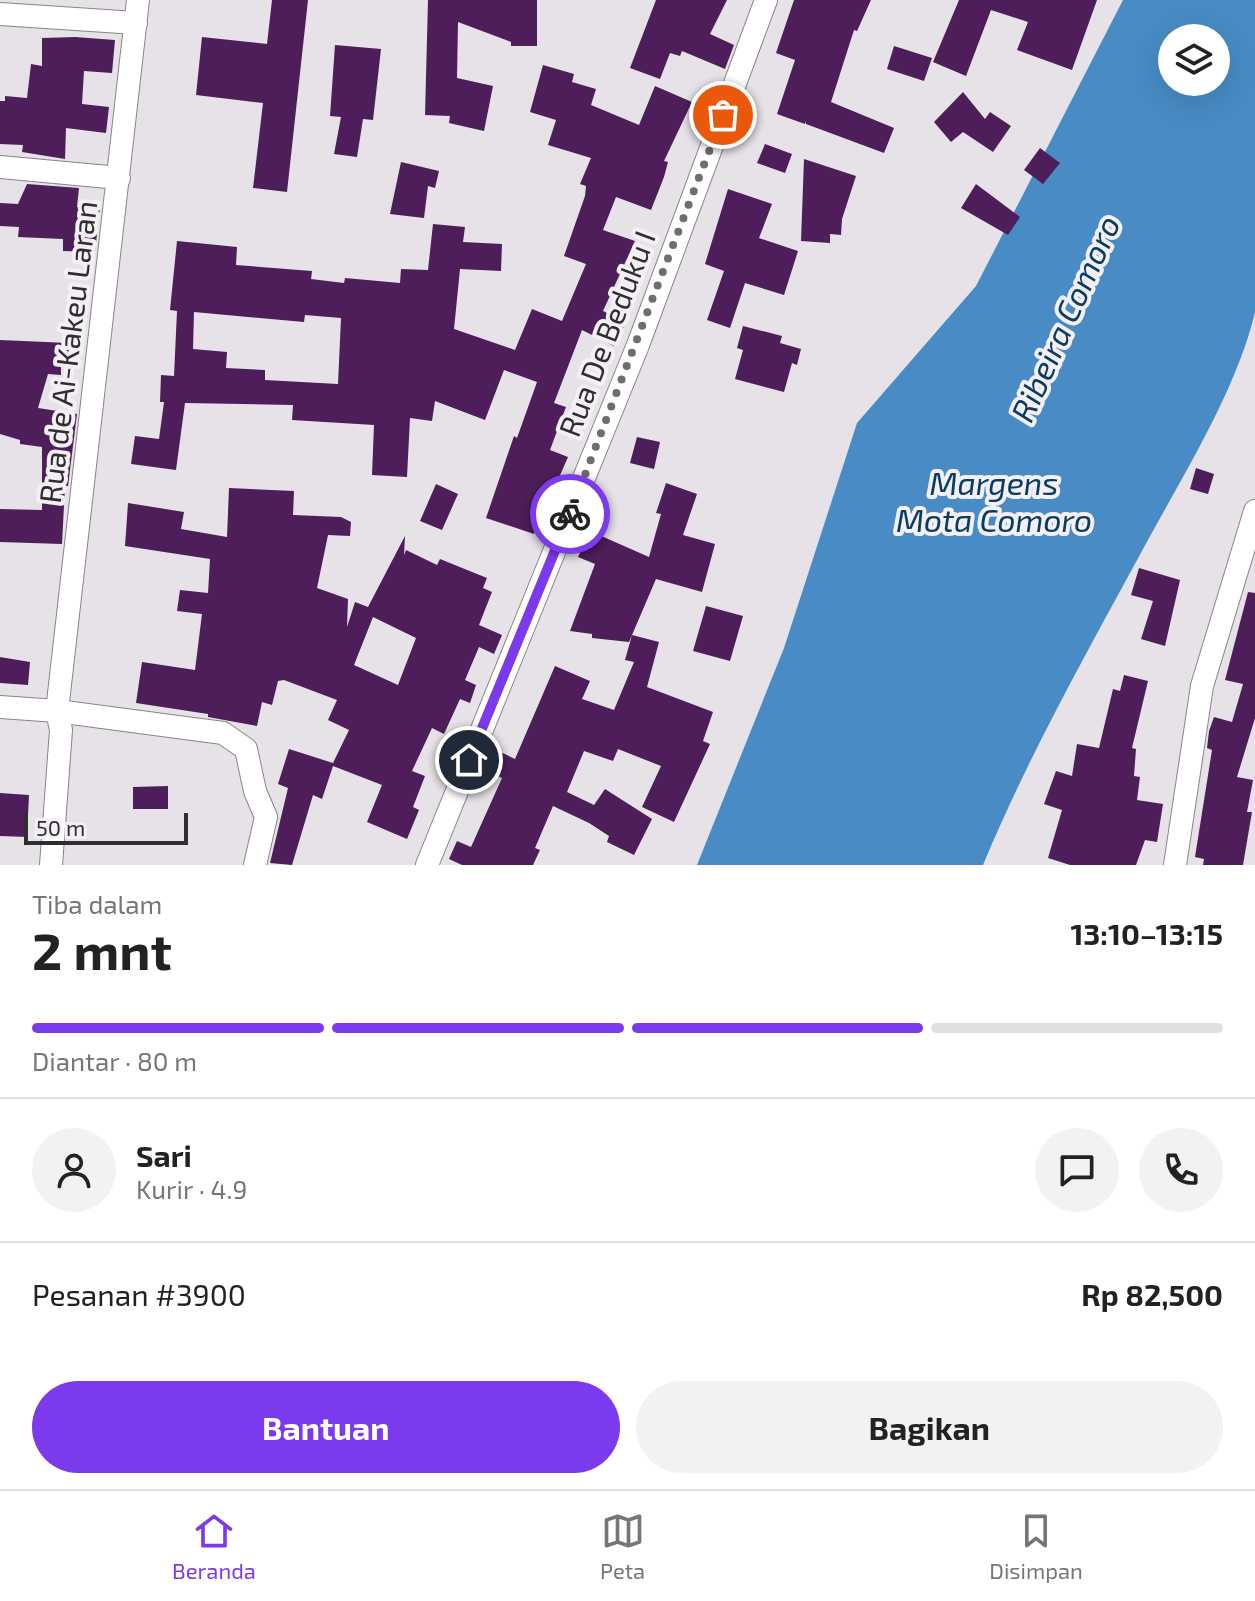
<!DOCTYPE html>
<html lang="id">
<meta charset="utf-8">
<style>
body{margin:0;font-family:"Exo 2",sans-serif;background:#f2f2f2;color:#222;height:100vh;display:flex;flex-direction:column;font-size:30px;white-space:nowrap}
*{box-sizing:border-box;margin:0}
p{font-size:26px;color:#767676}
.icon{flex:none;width:44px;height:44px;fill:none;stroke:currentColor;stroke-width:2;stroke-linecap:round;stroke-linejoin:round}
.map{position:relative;height:865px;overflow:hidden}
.sheet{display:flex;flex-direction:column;background:#fff;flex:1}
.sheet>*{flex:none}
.tools{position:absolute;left:1158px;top:24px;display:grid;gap:16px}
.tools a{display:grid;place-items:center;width:72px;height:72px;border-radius:50%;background:#fff;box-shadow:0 8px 32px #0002;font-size:40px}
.scale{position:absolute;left:24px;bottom:20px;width:164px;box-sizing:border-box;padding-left:8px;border:4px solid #2f2e2f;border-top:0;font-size:22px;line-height:28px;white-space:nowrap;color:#2f2e2f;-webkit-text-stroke:6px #f4eff5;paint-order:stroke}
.pin{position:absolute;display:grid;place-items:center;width:68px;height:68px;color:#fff;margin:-34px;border:4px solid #fff;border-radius:50%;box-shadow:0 2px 8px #0007}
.courier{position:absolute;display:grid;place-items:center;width:80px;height:80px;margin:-40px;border:6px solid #7c3aed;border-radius:50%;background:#fff;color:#222;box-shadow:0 2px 10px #0007}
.head em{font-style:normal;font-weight:700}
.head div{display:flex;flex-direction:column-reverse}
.head{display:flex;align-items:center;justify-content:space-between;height:136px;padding:0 32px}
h1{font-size:52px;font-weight:700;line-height:60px}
.bar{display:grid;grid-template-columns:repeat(4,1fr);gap:12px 8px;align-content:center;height:96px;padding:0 32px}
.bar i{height:10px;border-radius:6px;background:#e0e0e0}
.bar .active{background:#7c3aed}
.bar p{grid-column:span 4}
.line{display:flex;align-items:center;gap:20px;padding:0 32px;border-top:2px solid #e0e0e0}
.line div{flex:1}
.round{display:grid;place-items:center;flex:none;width:84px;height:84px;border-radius:42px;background:#f2f2f2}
.cta{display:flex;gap:16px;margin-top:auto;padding:16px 32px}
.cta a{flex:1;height:92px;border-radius:48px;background:#7c3aed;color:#fff;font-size:32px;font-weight:700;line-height:92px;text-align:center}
.cta a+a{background:#f2f2f2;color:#222}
.menu{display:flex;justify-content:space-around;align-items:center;height:112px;border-top:2px solid #e0e0e0;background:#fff;font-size:22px;color:#767676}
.menu a{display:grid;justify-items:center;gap:4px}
.menu .active{color:#7c3aed}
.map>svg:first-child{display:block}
.water{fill:#488bc5;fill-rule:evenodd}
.building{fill:#4e1e5a;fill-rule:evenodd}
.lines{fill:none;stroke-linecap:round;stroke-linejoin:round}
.minor-casing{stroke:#888589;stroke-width:24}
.minor{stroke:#fff;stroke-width:22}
.done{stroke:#6f6d6f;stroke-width:8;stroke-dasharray:0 14.4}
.route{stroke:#7c3aed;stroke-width:10}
.labels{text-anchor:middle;stroke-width:8;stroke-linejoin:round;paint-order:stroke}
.street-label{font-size:30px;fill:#2f2e2f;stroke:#f4eff5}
.water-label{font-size:32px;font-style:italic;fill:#073c63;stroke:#f4eff5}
</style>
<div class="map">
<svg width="1255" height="865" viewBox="0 0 1255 865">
<rect width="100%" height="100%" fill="#e6e2e7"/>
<path class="water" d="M1123 0H1255V312C1237 388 1187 469 1149 538 1090 647 1031 750 983 865H697L784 648 857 423 976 286ZM1172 38H1216V82H1172Z"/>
<path class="building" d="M272 0H308L287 192 253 188 263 103 196 95 202 37 267 44Z
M428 0H537V46H511V42L458 22 457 78 493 86 484 131 449 123 450 116 425 115Z
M656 0H727L710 34 734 45 725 69 682 51 680 56 670 53 660 79 630 68Z
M794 0H871L857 31 854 30 831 102 894 128 884 153 806 124V121L805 124 777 114 795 60 776 53Z
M959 0H1097L1072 70 1017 50 1028 22 991 10 966 76 933 62Z
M75 37 115 40 112 73 84 71 82 104 109 107 106 133 66 128 65 159 22 152 23 145 0 144V101H5V96L27 98 31 64 42 66V38Z
M335 45 381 49 373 120 363 119 357 157 334 154 341 117 330 116Z
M894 46 932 58 924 81 887 69Z
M543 65 574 74 572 82 596 89 591 105 639 125 655 86 692 102 664 161 668 162 664 177 651 210 616 197 603 230 635 241 603 311 626 322 614 346 582 330 554 403 566 407 550 450 568 457 558 480 553 478 534 534 486 518 514 436 517 438 537 382 504 370 485 420 435 401 432 421 410 418 407 477 372 475 374 425 292 420 293 405 185 403 176 470 131 464 135 436 159 439 164 402H160L161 375 174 376 177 311 170 310 177 241 237 247 236 265 312 271 311 279 344 283 345 278 400 283 401 269 428 270 433 224 465 227 463 242 502 244 501 271 460 269 454 329 515 350 532 309 562 321 586 264 564 256 585 196 586 186 580 184 591 158 548 145 556 120 530 112ZM194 312 304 322 305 315 341 318 338 384 265 380V370L226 368 227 352 193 349Z
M963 92 985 119 990 112 1011 126 993 152 963 132 951 142 934 122Z
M765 144 792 154 785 173 757 163Z
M1040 148 1060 163 1043 184 1024 170Z
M804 159 856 176 842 219 841 235 830 234V243L801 241Z
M401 162 439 171 435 188 428 186 424 218 390 214Z
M27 184 79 188 77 207H100L95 252 63 251V239L18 237 19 227 0 226V203L18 204Z
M976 184 1020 217 1008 235 961 208Z
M728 189 772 204 759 238 798 251 784 295 745 283 730 328 707 320 724 271 705 264Z
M743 326 782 336 780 343 801 349 797 365 792 363 784 392 735 379 743 350 737 348Z
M0 340 69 343 68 367H61V375L48 374 38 408 77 414 68 486H65L62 544 0 542V509L42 510V447L20 444V440L0 434Z
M637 437 660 442 654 469 630 463Z
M1196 468 1214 474 1208 494 1190 489Z
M666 483 697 494 683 535 715 544 702 592 656 579 629 642 592 638V634L570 631 595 564 578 557 590 531 649 557 661 514 656 513Z
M436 484 458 494 442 530 420 521Z
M229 488 294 491 293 515 341 517 351 522 350 536 328 535 317 588 348 599 347 627 355 602 368 607 405 536 404 555 406 550 437 565 440 559 487 578 483 588 492 592 479 625 502 635 494 654 479 647 465 680 476 685 470 703 460 699 444 734 432 728 412 771 425 776 413 807 419 810 407 839 367 822 382 785 333 766 322 799 313 795 292 865 270 863 288 788 278 784 289 749 333 763 349 730 328 720 337 700 284 680 278 681 272 705 262 702 257 726 208 717V714L136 703 142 662 195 670 202 614 177 611 180 590 208 593 210 559 125 546 128 503 184 512 181 529 227 537ZM373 617 416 638 398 685 354 665Z
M1139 568 1180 580 1165 646 1141 639 1153 601 1131 595Z
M1248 592 1255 593V718L1237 777 1253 780 1247 812H1252L1243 865H1203L1204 859 1195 857 1212 750 1207 748 1209 731 1214 717 1232 722 1243 684 1225 680Z
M706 606 743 616 730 661 693 651Z
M632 635 659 642 647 687 713 712 703 741 710 744 674 822 642 807 661 766 618 749 613 761 584 751 567 792 594 805 605 789 652 819 634 855 607 842 609 836 589 823 553 806 535 848 540 850 533 865H462L449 859 457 841 471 847 502 778 481 768 490 747 515 759 555 666 590 681 582 699 614 710 634 662 625 660Z
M0 657 30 662 28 685 0 683Z
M1124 675 1148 681 1132 748 1136 749 1134 776 1140 777 1137 800 1163 804 1157 842 1145 840 1136 865H1070L1048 858 1062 810 1044 804 1056 771 1072 776 1077 744 1099 748 1113 689 1120 691Z
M168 786V809H133V787Z
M0 793 29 795 27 837 0 836Z"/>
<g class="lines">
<g class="minor-casing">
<path id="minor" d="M0 14 136 23
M0 167 119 178
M0 707 57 711 223 733 246 749 255 791 266 817 255 865
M51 865 61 730 57 711 138 0
M427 865 638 345 766 0
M1175 865 1202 686 1255 511"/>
</g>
<use href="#minor" class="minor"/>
</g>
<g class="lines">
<path class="done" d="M570 514 723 115"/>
<path class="route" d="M469 760 570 514"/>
</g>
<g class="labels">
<g class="street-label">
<text transform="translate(608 334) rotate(-69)" y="10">Rua De Beduku I</text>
<text transform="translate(69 352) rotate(-83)" y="10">Rua de Ai-Kakeu Laran</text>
</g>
<g class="water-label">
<text transform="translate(1066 319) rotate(-66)" y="11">Ribeira Comoro</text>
<text x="994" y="495">Margens<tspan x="994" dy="37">Mota Comoro</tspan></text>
</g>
</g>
</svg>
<div class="tools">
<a><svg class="icon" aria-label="layers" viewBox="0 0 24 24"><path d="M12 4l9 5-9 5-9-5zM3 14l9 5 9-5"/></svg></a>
</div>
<div class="scale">50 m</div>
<div class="pin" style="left:723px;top:115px;background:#ea580c"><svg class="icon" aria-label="bag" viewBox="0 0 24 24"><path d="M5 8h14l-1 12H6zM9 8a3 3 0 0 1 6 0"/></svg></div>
<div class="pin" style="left:469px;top:760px;background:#1f2937"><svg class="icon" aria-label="home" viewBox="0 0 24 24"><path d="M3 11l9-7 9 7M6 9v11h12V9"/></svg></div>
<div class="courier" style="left:570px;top:514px"><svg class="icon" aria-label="bike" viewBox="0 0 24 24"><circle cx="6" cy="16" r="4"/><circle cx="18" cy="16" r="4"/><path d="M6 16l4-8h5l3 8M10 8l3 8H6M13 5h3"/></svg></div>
</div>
<section class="sheet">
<div class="head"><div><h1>2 mnt</h1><p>Tiba dalam</p></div><em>13:10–13:15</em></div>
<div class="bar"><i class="active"></i><i class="active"></i><i class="active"></i><i></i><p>Diantar · 80 m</p></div>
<div class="line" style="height:144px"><a class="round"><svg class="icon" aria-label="person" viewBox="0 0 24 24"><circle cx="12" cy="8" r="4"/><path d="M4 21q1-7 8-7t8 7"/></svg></a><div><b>Sari</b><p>Kurir · 4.9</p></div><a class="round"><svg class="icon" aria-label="chat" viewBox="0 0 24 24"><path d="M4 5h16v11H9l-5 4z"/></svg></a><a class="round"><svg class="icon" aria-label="phone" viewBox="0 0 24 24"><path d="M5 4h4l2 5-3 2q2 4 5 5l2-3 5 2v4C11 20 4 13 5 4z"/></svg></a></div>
<div class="line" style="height:104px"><div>Pesanan #3900</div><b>Rp 82,500</b></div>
<div class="cta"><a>Bantuan</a><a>Bagikan</a></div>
</section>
<nav class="menu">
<a class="active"><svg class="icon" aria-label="home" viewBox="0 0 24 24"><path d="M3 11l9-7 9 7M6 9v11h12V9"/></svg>Beranda</a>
<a><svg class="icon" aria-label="map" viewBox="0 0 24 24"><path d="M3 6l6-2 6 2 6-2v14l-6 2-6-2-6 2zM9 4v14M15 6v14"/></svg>Peta</a>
<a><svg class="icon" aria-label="saved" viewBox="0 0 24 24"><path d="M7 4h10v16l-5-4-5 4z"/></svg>Disimpan</a>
</nav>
